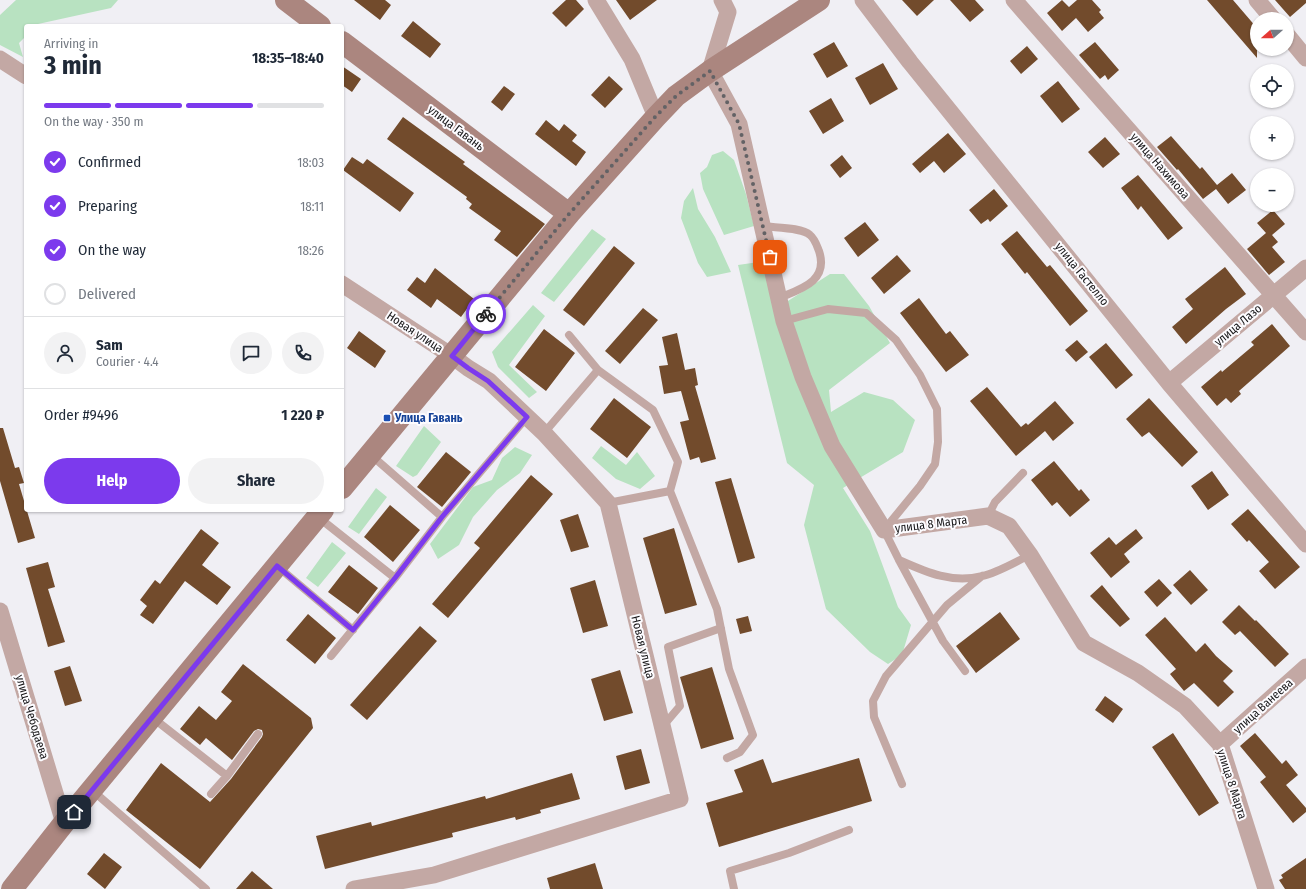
<!DOCTYPE html>
<meta charset="utf-8">
<style>
body{margin:0;font-family:"Fira Sans Condensed",sans-serif;background:#f2f2f3;color:#1f2937;height:100vh;display:flex;flex-direction:column;font-size:15px;white-space:nowrap}
*{box-sizing:border-box;margin:0}
p{font-size:13px;color:#747a83}
.icon{flex:none;width:22px;height:22px;fill:none;stroke:currentColor;stroke-width:2;stroke-linecap:round;stroke-linejoin:round}
.map{position:relative;flex:1;overflow:hidden}
.drawer{position:absolute;left:24px;top:24px;width:320px;height:488px;display:flex;flex-direction:column;background:#fff;border-radius:4px;box-shadow:0 1px 3px #0004}
.drawer>*{flex:none}
.needle{width:26px;rotate:249deg}
.buttons{position:absolute;left:1250px;top:12px;display:grid;gap:8px}
.buttons a{display:grid;place-items:center;width:44px;height:44px;border-radius:50%;background:#fff;box-shadow:0 1px 3px #0004;font-size:20px}
.pin{position:absolute;display:grid;place-items:center;width:34px;height:34px;color:#fff;margin:-17px;border-radius:8px;box-shadow:0 2px 6px #0006}
.courier{position:absolute;display:grid;place-items:center;width:40px;height:40px;margin:-20px;border:3px solid #7c3aed;border-radius:50%;background:#fff;color:#222;box-shadow:0 1px 5px #0007}
.summary em{font-style:normal;font-weight:700}
.summary div{display:flex;flex-direction:column-reverse}
.summary{display:flex;align-items:center;justify-content:space-between;height:68px;padding:0 20px}
h1{font-size:26px;font-weight:700;line-height:30px}
.bar{display:grid;grid-template-columns:repeat(4,1fr);gap:6px 4px;align-content:center;height:48px;padding:0 20px}
.bar i{height:5px;border-radius:3px;background:#e0e1e3}
.bar .on{background:#7c3aed}
.bar p{grid-column:span 4}
.line{display:flex;align-items:center;gap:10px;padding:0 20px;border-top:1px solid #e0e1e3}
.line div{flex:1}
.round{display:grid;place-items:center;flex:none;width:42px;height:42px;border-radius:21px;background:#f2f2f3}
ol{padding:0 20px;list-style:none}
li{display:flex;align-items:center;gap:12px;height:44px}
li p{margin-inline-start:auto}
li .icon{padding:4px;border-radius:50%;background:#7c3aed;color:#fff;stroke-width:4}
li:last-child{color:#747a83}
li i{width:22px;height:22px;border:2px solid #e0e1e3;border-radius:50%}
.cta{display:flex;gap:8px;margin-top:auto;padding:8px 20px}
.cta a{flex:1;height:46px;border-radius:24px;background:#7c3aed;color:#fff;font-size:16px;font-weight:700;line-height:46px;text-align:center}
.cta a+a{background:#f2f2f3;color:#1f2937}
.map>svg:first-child{display:block}
.green{fill:#b8e2c1}
.building{fill:#724b2c}
.lines{fill:none;stroke-linecap:round;stroke-linejoin:round}
.lane{stroke:#c3a8a4;stroke-width:8}
.street{stroke:#c3a8a4;stroke-width:17}
.secondary{stroke:#ab867f;stroke-width:22}
.done{stroke:#636265;stroke-width:4;stroke-dasharray:0 7.2}
.route{stroke:#7c3aed;stroke-width:5}
.transit-dot{fill:#1a4fb4;stroke:#fdfcff;stroke-width:1.5}
.labels{text-anchor:middle;stroke-width:4;stroke-linejoin:round;paint-order:stroke}
.street-label{font-size:12px;fill:#171618;stroke:#fdfcff}
.transit-label{font-size:12px;font-weight:bold;fill:#164399;stroke:#fdfcff;text-anchor:start}
</style>
<div class="map">
<svg width="1306" height="889" viewBox="0 0 1306 889">
<rect width="100%" height="100%" fill="#f0eff4"/>
<path class="green" d="M16 0H118L111 8 38 24 36 26H26V36L19 43 23 57 0 45V15Z
M723 151 734 160 746 194 754 226 724 235 703 189 700 173 707 167 712 155Z
M693 188 698 209 715 237 731 272 707 277 698 263 681 218 684 201Z
M592 229 606 239 554 302 541 293Z
M765 261 777 308 830 274H844L869 306 890 343 829 390 831 412 864 392 893 400 915 420 903 452 843 488 870 531 898 607 911 625 902 655 888 664 870 652 826 609 804 525 814 485 787 463 738 265Z
M533 305 545 316 509 365 537 392 529 398 498 367 492 352Z
M424 426 441 442 417 475 413 477 396 466Z
M601 446 626 465 637 452 655 476 640 489 616 479 592 458Z
M515 447 532 455 520 473 497 490 473 517 459 545 438 559 430 544 473 487 492 480 502 458Z
M376 488 387 497 359 534 348 527Z
M332 542 346 553 318 587 306 578Z"/>
<path class="building" d="M354 0H385L391 5 380 20Z
M566 0H576L584 9 566 27 552 13Z
M616 0H657L630 20Z
M902 0H934L917 16Z
M950 0H975L984 10 970 22Z
M1062 0 1069 7 1077 0H1092L1101 10 1099 12 1104 18 1088 32 1076 18 1062 31 1047 13Z
M1207 0H1233L1257 28V58Z
M1275 0H1306V3L1290 17Z
M413 21 441 44 430 58 401 36Z
M834 42 848 66 827 78 813 54Z
M1095 42 1119 70 1108 80 1105 75 1100 79 1079 55Z
M1027 46 1038 59 1021 74 1010 61Z
M883 63 898 89 870 105 855 78Z
M342 66 361 79 352 92 342 85Z
M609 76 623 89 605 108 591 95Z
M1058 81 1080 109 1062 123 1040 96Z
M504 86 515 94 502 111 491 102Z
M831 98 844 121 823 134 809 111Z
M403 117 465 162 463 164 545 224 517 257 494 240 501 231 469 208 472 204 466 199 467 197 387 139Z
M546 120 559 131 564 124 577 135 572 141 586 152 576 166 535 134Z
M948 133 966 154 944 173 934 161 920 173 912 164Z
M1171 136 1200 169 1202 167 1217 185 1232 173 1246 190 1228 204 1216 189 1203 199 1178 169 1177 170 1157 147Z
M1105 137 1120 154 1103 168 1088 152Z
M842 155 852 168 840 178 830 165Z
M352 157 363 164 367 159 414 193 400 212 343 170Z
M1138 175 1183 228 1168 240 1141 206 1138 210 1121 188Z
M994 189 1008 206 990 222 988 219 981 224 969 210Z
M1273 210 1285 224 1272 235 1278 242 1272 247 1285 262 1269 275 1247 249 1266 233 1257 223Z
M865 222 879 240 858 257 844 238Z
M1017 231 1047 267 1050 265 1088 311 1070 326 1027 272 1025 274 1001 244Z
M614 246 635 263 584 326 563 310Z
M897 255 911 271 884 294 871 278Z
M1225 267 1246 294 1226 309 1186 344 1172 327 1193 309 1185 299Z
M435 268 474 299 461 317 437 299 431 308 407 290 417 277 425 283Z
M919 298 946 334 950 331 969 355 946 372 900 313Z
M643 308 658 320 620 364 605 351Z
M1272 324 1290 346 1239 391 1241 394 1231 403 1226 398 1217 406 1201 387 1221 370 1222 372 1254 345 1251 342Z
M544 329 575 353 546 391 515 367Z
M359 331 386 351 375 368 347 348Z
M677 333 685 370 695 368 698 385 695 386 716 459 701 463 699 457 690 460 680 422 689 420 681 391 664 394 659 366 668 365 662 337Z
M1077 340 1088 352 1076 362 1065 350Z
M1106 343 1133 375 1116 389 1089 357Z
M987 387 1021 427 1026 423 1028 425 1055 401 1074 423 1053 441 1045 431 1016 456 970 401Z
M614 398 651 427 627 458 590 429Z
M1149 398 1198 452 1182 467 1149 432 1142 437 1126 419Z
M0 428H3L15 468 19 467 24 483 19 484 35 538 18 543 0 481Z
M446 452 471 472 442 507 417 487Z
M1054 461 1079 491 1081 489 1090 500 1070 517 1057 502 1052 506 1031 480Z
M1212 471 1229 495 1208 510 1191 486Z
M531 475 553 494 448 618 432 604 480 548 474 543Z
M731 478 755 558 738 563 715 482Z
M390 505 420 530 393 562 364 537Z
M1248 509 1300 567 1275 589 1259 571 1269 562 1249 540 1247 542 1231 524Z
M578 514 589 547 571 552 560 520Z
M674 528 697 605 665 614 643 538Z
M201 529 219 543 202 565 231 587 217 605 185 581 153 624 140 615 147 606 140 600 155 580 160 584Z
M1136 529 1143 538 1124 554 1130 562 1111 578 1090 553 1109 537 1116 545Z
M48 562 55 587 48 589 65 642 48 647 26 568Z
M349 565 378 588 358 614 328 592Z
M1190 570 1208 590 1191 605 1173 585Z
M1159 579 1172 593 1157 607 1144 592Z
M595 580 608 626 583 633 570 588Z
M1102 585 1130 619 1120 627 1090 596Z
M1239 605 1255 621 1256 620 1289 654 1275 667 1240 631 1235 635 1222 622Z
M1000 612 1020 639 976 673 956 646Z
M308 614 336 638 315 664 286 640Z
M748 616 752 631 740 634 736 619Z
M1165 617 1196 652 1205 643 1216 656 1233 671 1223 681 1234 692 1218 707 1194 683 1184 691 1170 674 1176 669 1145 635Z
M420 626 437 641 367 720 350 705Z
M243 664 311 718 313 728 200 869 126 810 161 763 210 802 231 779 262 737 263 734 262 730 258 729 254 731 232 760 206 738 200 745 180 729 199 706 216 720 232 701 221 692Z
M70 666 82 701 65 706 54 671Z
M712 667 734 739 701 749 680 677Z
M620 670 633 713 604 721 591 679Z
M1105 696 1123 709 1113 723 1095 710Z
M1173 733 1219 803 1199 816 1152 747Z
M1255 733 1282 764 1286 760 1298 775 1286 785 1306 808V812L1293 823 1260 782 1266 777 1240 746Z
M641 749 650 783 625 790 616 756Z
M859 758 872 801 719 847 706 803 743 792 734 770 763 759 772 783Z
M572 773 580 799 540 810 541 813 516 820 515 817 452 833 453 837 325 869 316 836 371 822 372 826 485 796 486 799Z
M104 853 122 867 105 889 87 874Z
M1306 858V889H1285L1279 880 1283 878 1281 875Z
M595 863 603 889H550L547 878Z
M252 871 273 889H236Z"/>
<g class="lines">
<path class="lane" d="M762 226C775 228 801 227 810 235 815 239 817 246 819 251 829 281 801 289 779 298
M784 321 828 309 866 313 896 340 920 375 937 409 938 442 935 464 920 486 884 530 899 560 943 641 965 671
M569 335 598 370 653 410 678 462 670 491 717 609 729 669 753 735 740 752 727 758
M544 433 598 370
M371 455 442 517
M608 503 670 491
M988 516 995 502 1023 473
M318 517 395 578
M899 560C926 572 952 584 982 576 997 573 1015 562 1030 555
M277 566 353 630
M331 656 395 578 442 517 527 417
M153 718 227 776
M663 726 680 706 668 647 721 628
M902 784 874 717 873 701 886 676 947 605 982 576
M93 791 206 889
M211 794 227 776 258 734
M734 889 730 871 789 853 849 830"/>
<path class="street" d="M596 0 632 59 656 117
M722 0 728 12 710 71 739 124 784 321 803 377 832 446 884 530 988 516 1009 526 1030 555 1084 643 1138 673 1185 706 1220 744 1266 889
M863 0 910 62 1169 383 1306 544
M1014 0 1306 332
M1257 0 1273 19
M1287 35 1306 58
M0 59 26 76
M342 284 452 356 468 368 489 381 544 433 608 503 680 799 434 875 354 889
M1169 383 1306 268
M0 611 64 823
M1220 744 1306 667"/>
<path class="secondary" d="M286 0 320 26
M342 42 569 214
M342 488 569 214 656 117 676 96 710 71 819 0
M12 889 64 823 323 510"/>
</g>
<g class="lines">
<path class="done" d="M486 314 569 214 656 116 676 96 710 71 739 124 770 257"/>
<path class="route" d="M74 812 277 566 353 630 395 578 442 517 527 417 488 381 468 368 452 356 486 314"/>
</g>
<rect class="transit-dot" x="383" y="414" width="8" height="8" rx="2"/>
<g class="labels">
<g class="street-label">
<text transform="translate(456 128) rotate(37)" y="4">улица Гавань</text>
<text transform="translate(1160 166) rotate(49)" y="4">улица Нахимова</text>
<text transform="translate(1082 274) rotate(51)" y="4">улица Гастелло</text>
<text transform="translate(1238 325) rotate(-40)" y="4">улица Лазо</text>
<text transform="translate(415 332) rotate(33)" y="4">Новая улица</text>
<text transform="translate(931 524) rotate(-7)" y="4">улица 8 Марта</text>
<text transform="translate(643 647) rotate(76)" y="4">Новая улица</text>
<text transform="translate(1263 706) rotate(-42)" y="4">улица Ванеева</text>
<text transform="translate(32 717) rotate(73)" y="4">улица Чебодаева</text>
<text transform="translate(1232 784) rotate(72)" y="4">улица 8 Марта</text>
</g>
<g class="transit-label">
<text x="395" y="422">Улица Гавань</text>
</g>
</g>
</svg>
<div class="buttons">
<a><svg class="needle" viewBox="-14 -14 28 28"><path d="M0-13l5 13h-10z" fill="#e53935"/><path d="M0 13l5-13h-10z" fill="#747a83"/></svg></a>
<a><svg class="icon" aria-label="locate" viewBox="0 0 24 24"><circle cx="12" cy="12" r="6"/><path d="M12 2v4M12 18v4M2 12h4M18 12h4"/></svg></a>
<a>+</a>
<a>−</a>
</div>
<div class="pin" style="left:770px;top:257px;background:#ea580c"><svg class="icon" aria-label="bag" viewBox="0 0 24 24"><path d="M5 8h14l-1 12H6zM9 8a3 3 0 0 1 6 0"/></svg></div>
<div class="pin" style="left:74px;top:812px;background:#1f2937"><svg class="icon" aria-label="home" viewBox="0 0 24 24"><path d="M3 11l9-7 9 7M6 9v11h12V9"/></svg></div>
<div class="courier" style="left:486px;top:314px"><svg class="icon" aria-label="bike" viewBox="0 0 24 24"><circle cx="6" cy="16" r="4"/><circle cx="18" cy="16" r="4"/><path d="M6 16l4-8h5l3 8M10 8l3 8H6M13 5h3"/></svg></div>
<section class="drawer">
<div class="summary"><div><h1>3 min</h1><p>Arriving in</p></div><em>18:35–18:40</em></div>
<div class="bar"><i class="on"></i><i class="on"></i><i class="on"></i><i></i><p>On the way · 350 m</p></div>
<ol>
<li><svg class="icon" aria-label="check" viewBox="0 0 24 24"><path d="M5 12l5 5 9-10"/></svg>Confirmed<p>18:03</p></li>
<li><svg class="icon" aria-label="check" viewBox="0 0 24 24"><path d="M5 12l5 5 9-10"/></svg>Preparing<p>18:11</p></li>
<li><svg class="icon" aria-label="check" viewBox="0 0 24 24"><path d="M5 12l5 5 9-10"/></svg>On the way<p>18:26</p></li>
<li><i></i>Delivered</li>
</ol>
<div class="line" style="height:72px"><a class="round"><svg class="icon" aria-label="person" viewBox="0 0 24 24"><circle cx="12" cy="8" r="4"/><path d="M4 21q1-7 8-7t8 7"/></svg></a><div><b>Sam</b><p>Courier · 4.4</p></div><a class="round"><svg class="icon" aria-label="chat" viewBox="0 0 24 24"><path d="M4 5h16v11H9l-5 4z"/></svg></a><a class="round"><svg class="icon" aria-label="phone" viewBox="0 0 24 24"><path d="M5 4h4l2 5-3 2q2 4 5 5l2-3 5 2v4C11 20 4 13 5 4z"/></svg></a></div>
<div class="line" style="height:52px"><div>Order #9496</div><b>1 220 ₽</b></div>
<div class="cta"><a>Help</a><a>Share</a></div>
</section>
</div>
